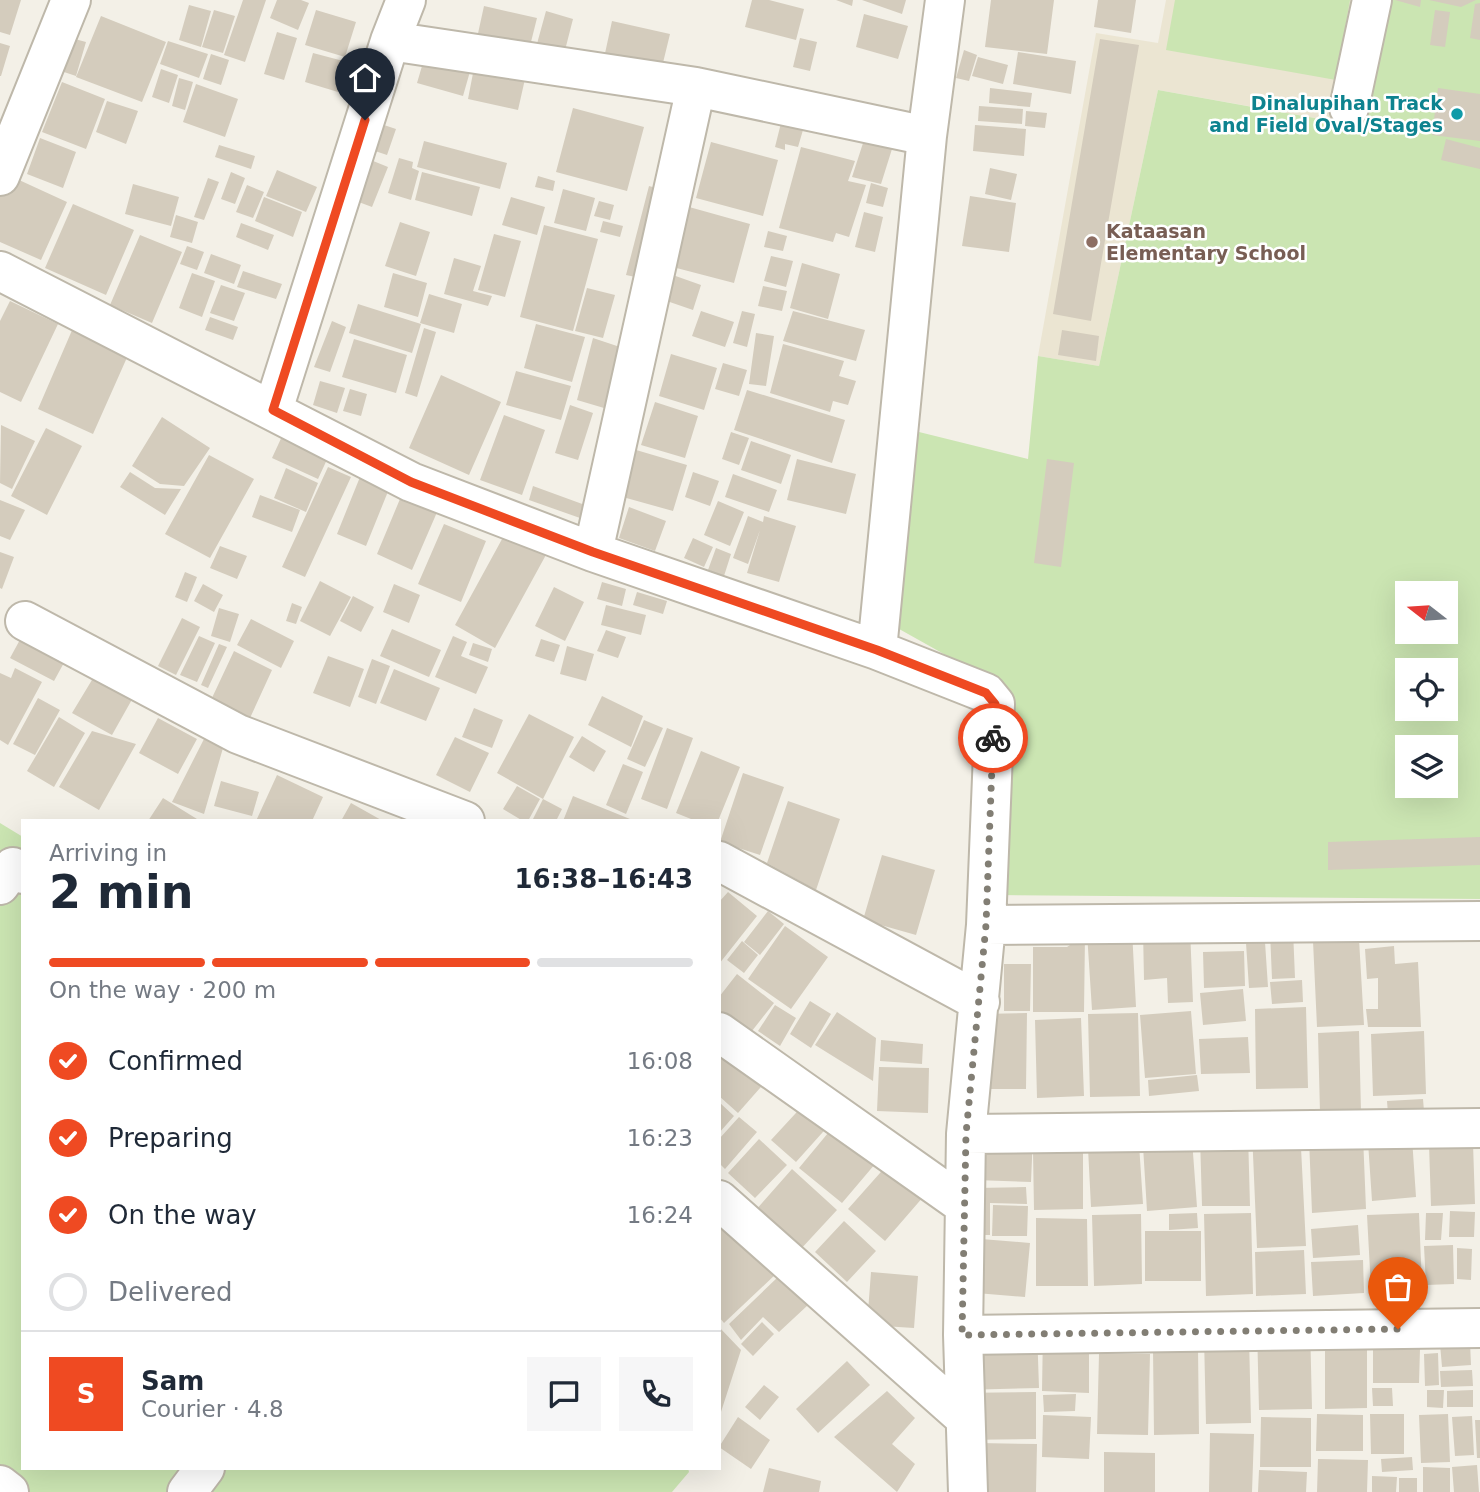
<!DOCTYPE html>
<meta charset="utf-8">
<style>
body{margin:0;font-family:"DejaVu Sans",sans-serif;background:#f6f6f7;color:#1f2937;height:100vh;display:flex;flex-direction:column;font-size:26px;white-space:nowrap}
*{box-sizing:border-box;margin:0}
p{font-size:23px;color:#747a83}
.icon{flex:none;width:38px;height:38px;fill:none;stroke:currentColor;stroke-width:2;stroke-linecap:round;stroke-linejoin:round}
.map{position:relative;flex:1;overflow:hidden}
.panel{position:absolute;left:21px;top:819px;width:700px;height:651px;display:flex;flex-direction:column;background:#fff;border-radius:0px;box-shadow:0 7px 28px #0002}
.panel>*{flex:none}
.needle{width:46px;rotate:287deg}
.fabs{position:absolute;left:1395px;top:581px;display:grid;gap:14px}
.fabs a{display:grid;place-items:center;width:63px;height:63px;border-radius:0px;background:#fff;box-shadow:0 7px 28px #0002;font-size:35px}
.pin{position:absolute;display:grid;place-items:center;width:60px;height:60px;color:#fff;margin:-72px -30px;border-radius:50% 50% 50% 0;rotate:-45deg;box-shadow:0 0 7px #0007}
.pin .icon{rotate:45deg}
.courier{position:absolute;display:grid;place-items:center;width:70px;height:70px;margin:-35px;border:5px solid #ef4a22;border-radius:50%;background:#fff;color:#222;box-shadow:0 2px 9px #0007}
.summary em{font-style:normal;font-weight:800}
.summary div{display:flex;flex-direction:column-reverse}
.summary{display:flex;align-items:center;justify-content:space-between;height:119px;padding:0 28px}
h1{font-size:46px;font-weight:800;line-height:52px}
.bar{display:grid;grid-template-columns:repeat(4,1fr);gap:10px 7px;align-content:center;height:84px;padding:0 28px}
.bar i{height:9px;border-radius:5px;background:#e0e1e3}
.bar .active{background:#ef4a22}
.bar p{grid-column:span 4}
.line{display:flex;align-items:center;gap:18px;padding:0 28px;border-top:2px solid #e0e1e3}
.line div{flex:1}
.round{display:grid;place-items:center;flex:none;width:74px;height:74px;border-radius:0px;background:#f6f6f7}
ol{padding:0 28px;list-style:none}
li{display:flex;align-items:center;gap:21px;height:77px}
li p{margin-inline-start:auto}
li .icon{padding:7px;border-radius:50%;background:#ef4a22;color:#fff;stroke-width:4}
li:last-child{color:#747a83}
li i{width:38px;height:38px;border:4px solid #e0e1e3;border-radius:50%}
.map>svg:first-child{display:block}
.education{fill:#ebe5d2}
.green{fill:#cbe5b2;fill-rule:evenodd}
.building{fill:#d4ccbd}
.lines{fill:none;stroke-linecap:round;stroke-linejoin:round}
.minor-casing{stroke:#beb8aa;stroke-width:42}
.minor{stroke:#fff;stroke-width:38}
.done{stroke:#827e74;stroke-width:7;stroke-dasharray:0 12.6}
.route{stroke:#ef4a22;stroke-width:9}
.culture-dot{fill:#0f9aa8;stroke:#fff;stroke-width:2.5}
.education-dot{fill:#8d6e63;stroke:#fff;stroke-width:2.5}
.labels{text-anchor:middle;stroke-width:5;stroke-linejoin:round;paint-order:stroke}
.culture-label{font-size:19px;font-weight:bold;fill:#0d838f;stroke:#fff;text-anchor:end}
.education-label{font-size:19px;font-weight:bold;fill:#785e54;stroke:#fff;text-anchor:start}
</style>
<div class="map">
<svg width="1480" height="1492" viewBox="0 0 1480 1492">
<rect width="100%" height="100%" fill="#f3f0e7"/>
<path class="education" d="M1166 0H1387L1366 127 1158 90 1099 366 1038 356 1096 33 1158 43Z"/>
<path class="green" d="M1175 0H1350L1336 80 1166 50Z
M1387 0H1480V899L997 895 1006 686 992 681 892 625 915 431 1028 459 1038 356 1099 366 1158 90 1365 127ZM1407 593H1446V632H1407ZM1407 670H1446V709H1407ZM1407 747H1446V786H1407Z
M0 823 23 837V1468H688L689 1472 672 1492H0Z"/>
<path class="building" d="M0 0H21L10 35 0 32Z
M243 0H266L245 62 224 55Z
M277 0H301L309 3 298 30 270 18Z
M752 0H769L804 9 796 40 745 27Z
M836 0H853L852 6Z
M862 0H906L902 14Z
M991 0H1054L1047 54 985 47Z
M1098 0H1136L1131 33 1094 27Z
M1395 0H1421L1420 7Z
M1429 0H1476L1461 7Z
M1480 3V40L1470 38 1475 4Z
M189 5 211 11 201 47 179 40Z
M484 6 537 18 529 50 477 38Z
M214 10 235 16 223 53 202 47Z
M316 10 356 22 345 57 305 45Z
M1435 10 1450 12 1445 47 1430 45Z
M546 11 573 19 563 58 535 51Z
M864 14 908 26 898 59 856 47Z
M101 16 166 42 142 102 76 77Z
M612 21 670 34 661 71 604 58Z
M277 32 297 38 284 80 264 74Z
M71 38 86 42 76 76 61 71Z
M800 38 817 42 810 71 793 67Z
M1100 39 1139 45 1091 321 1053 314Z
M168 41 208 54 199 78 160 64Z
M0 43 10 46 1 76H0Z
M427 49 473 61 463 96 417 83Z
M964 50 977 55 969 81 956 78Z
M1018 52 1076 61 1071 94 1013 84Z
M313 53 347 62 338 92 305 82Z
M211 54 229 60 221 85 203 79Z
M978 57 1008 65 1003 84 972 76Z
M474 68 525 79 518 110 468 99Z
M161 69 178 75 169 103 152 97Z
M179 78 193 82 185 110 172 106Z
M62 82 105 99 86 149 42 132Z
M196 84 238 99 225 137 183 122Z
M990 88 1032 93 1030 107 989 103Z
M1438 88 1480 94V141L1432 135Z
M107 101 138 111 126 144 96 132Z
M979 106 1023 109 1022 124 978 121Z
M785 107 808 113 798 147 785 144V150L775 147Z
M573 108 644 127 627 191 556 172Z
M1026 111 1047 113 1045 128 1025 126Z
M366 119 396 129 387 155 357 145Z
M975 125 1026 129 1024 156 973 151Z
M40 138 76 152 63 188 27 174Z
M1446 139 1480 148V169L1441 160Z
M864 140 892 149 881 184 852 177Z
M424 141 507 163 500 189 417 167Z
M711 142 778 160 763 216 696 198Z
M219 145 255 156 251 169 215 157Z
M801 147 855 161 848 181 866 185 849 237 836 233 833 242 779 228Z
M356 154 388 167 372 207 340 195Z
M399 158 413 162 412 168 419 171 411 200 388 193Z
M990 168 1017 174 1011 200 985 194Z
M277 170 317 187 306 212 266 196Z
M231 172 245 178 235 204 221 199Z
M422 172 480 187 472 216 415 200Z
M6 174 67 202 41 260 0 242V187Z
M538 176 555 181 553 191 535 187Z
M208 178 219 182 204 220 194 217Z
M871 183 888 188 883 207 866 203Z
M133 184 179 197 171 226 125 214Z
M247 185 264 192 253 218 236 212Z
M649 186 663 190 640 278 626 275Z
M563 189 595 198 586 231 554 223Z
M970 196 1016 203 1009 252 962 246Z
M264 197 302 212 293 237 255 221Z
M511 197 545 207 537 235 502 225Z
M599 201 614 205 610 220 594 216Z
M73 204 134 230 106 295 45 268Z
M682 205 750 224 734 283 665 265Z
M864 212 883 217 875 252 855 247Z
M176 215 198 222 192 243 170 237Z
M603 221 623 226 620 237 600 232Z
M400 222 430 232 416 276 385 266Z
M241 223 274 235 268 250 236 237Z
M544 225 598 239 573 331 520 317Z
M768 231 787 236 783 251 764 247Z
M494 234 521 241 505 297 478 290Z
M140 235 182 252 152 323 110 305Z
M187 246 204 252 197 270 180 264Z
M211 254 241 265 234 284 204 273Z
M771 256 793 261 786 287 764 281Z
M454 258 481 266 473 291 492 296 488 306 444 294Z
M802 263 840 274 828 319 790 308Z
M243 271 282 284 276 299 237 287Z
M192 273 215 281 202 317 179 308Z
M393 273 427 283 418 317 384 307Z
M670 274 701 285 693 310 661 299Z
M221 285 245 293 234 321 210 313Z
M763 286 787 291 782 311 758 306Z
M587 288 615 295 603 338 575 331Z
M429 294 462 304 454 333 420 323Z
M10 301 58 324 21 402 0 392V321Z
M358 304 421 324 412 353 349 333Z
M701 311 734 322 725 347 692 336Z
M742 311 755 314 747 347 733 343Z
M793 311 865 330 856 361 783 341Z
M210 317 238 327 233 340 205 330Z
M332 321 346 327 330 372 314 367Z
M536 324 585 337 572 382 524 368Z
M73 328 129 353 93 434 38 409Z
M424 328 436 332 417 397 405 393Z
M1062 330 1099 336 1096 361 1058 355Z
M756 333 774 336 766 386 749 384Z
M593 338 620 347 604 408 577 400Z
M354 339 407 355 396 393 342 377Z
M783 344 844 361 839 376 856 381 848 405 833 401 830 412 770 393Z
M671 354 717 368 704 410 659 396Z
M723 363 747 370 739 396 715 389Z
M516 371 571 386 561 420 506 405Z
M441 375 501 402 469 475 409 448Z
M320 381 345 388 337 413 313 405Z
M350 389 367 394 361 416 343 411Z
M747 390 845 420 832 463 734 430Z
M655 402 698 416 685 458 641 445Z
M570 405 593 413 578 460 555 453Z
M504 415 545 430 522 495 480 480Z
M162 417 210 448 184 486 160 484 132 466Z
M1 425 35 441 12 489 0 483Z
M46 428 82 446 47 515 11 496Z
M284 432 330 453 318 479 272 458Z
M731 432 749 438 739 465 722 459Z
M751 441 791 455 781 484 741 470Z
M626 447 687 465 673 511 612 494Z
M209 455 254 479 210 558 165 534Z
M797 459 856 474 846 514 787 500Z
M1047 459 1074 463 1061 567 1034 563Z
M328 467 351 477 305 577 282 567Z
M286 468 318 483 306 512 274 498Z
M130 472 155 488 181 489 165 515 120 487Z
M693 472 719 481 710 506 685 497Z
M733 474 777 490 769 512 725 497Z
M360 477 389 489 366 546 337 534Z
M533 486 585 505 580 518 529 500Z
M405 487 441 503 412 570 377 554Z
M260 495 300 510 292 532 252 517Z
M0 500 25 510 10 540 0 536Z
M718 501 744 512 730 546 704 535Z
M629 507 666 521 655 551 619 538Z
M748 516 763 522 764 516 796 526 779 582 747 573 760 530 748 564 733 558Z
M444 524 486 541 461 602 418 584Z
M507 530 547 553 495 648 455 625Z
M693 538 713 547 704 567 684 558Z
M220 546 247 556 237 579 210 568Z
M716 548 731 554 724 576 708 570Z
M0 552 14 557 2 589 0 588Z
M185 572 197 577 187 602 175 597Z
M320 581 351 597 330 636 300 621Z
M602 582 626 589 622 606 597 599Z
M203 584 223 595 214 612 194 601Z
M394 584 420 595 409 623 383 612Z
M554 587 584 602 565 641 535 626Z
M637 592 667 601 663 614 633 605Z
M353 596 374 607 361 632 340 621Z
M292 603 302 607 296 624 286 621Z
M606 605 646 615 641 635 601 625Z
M219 608 239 614 230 642 211 636Z
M182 618 200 627 176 675 158 666Z
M251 619 294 641 281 668 237 645Z
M392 629 441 650 429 677 380 656Z
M606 630 626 637 618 658 597 651Z
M22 636 66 659 54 681 10 658Z
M199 636 215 643 197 682 180 675Z
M453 636 467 642 461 656 488 667 476 694 435 677Z
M541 639 560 645 554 662 535 656Z
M473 643 492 649 488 662 469 655Z
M219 644 227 647 208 688 201 685Z
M567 646 594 654 586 681 560 674Z
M234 651 272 670 250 718 211 700Z
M328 656 364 669 350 707 313 693Z
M372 659 390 666 376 704 358 697Z
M101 665 139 687 112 735 72 713Z
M15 668 42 682 8 745 0 740V673L11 678Z
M394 669 440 688 426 721 380 703Z
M602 696 643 716 631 747 588 725Z
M38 698 60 710 35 755 13 744Z
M474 708 503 720 492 748 462 737Z
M529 714 574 737 543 799 497 773Z
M59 717 85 733 54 787 27 771Z
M158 718 197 739 178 774 139 753Z
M644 720 663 728 645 767 627 759Z
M667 728 693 738 667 809 641 799Z
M92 731 136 744 99 810 59 787Z
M582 736 606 751 594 772 569 757Z
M455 737 489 753 470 792 436 775Z
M204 739 223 748 204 814 172 802Z
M701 751 740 767 718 821H696L676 813Z
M623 764 643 772 626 814 606 805Z
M743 773 784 787 760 855 720 842Z
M277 775 323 797 312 821H256Z
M221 781 259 792 252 816 214 806Z
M517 786 540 799 528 821H523L503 809Z
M573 796 630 819V821H563Z
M163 798 197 819 196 821H148Z
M543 799 562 809 556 821H532Z
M788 801 840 819 816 890 767 863Z
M351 803 383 821H341Z
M1480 837V865L1328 870V842Z
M882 855 935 870 916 935 863 920Z
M728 892 757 916 719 964V902Z
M768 911 784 924 760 955 744 942Z
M785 926 828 957 791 1009 748 979Z
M1264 927 1268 987 1249 988 1245 928Z
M1190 929 1193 1002 1168 1003 1167 978 1144 980 1143 930Z
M1132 930 1136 1007 1092 1010 1087 933Z
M1293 930 1295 978 1272 979 1270 932Z
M1085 935 1084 1012H1033V947H1067Z
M1359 939 1364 1025 1317 1027 1313 941Z
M742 941 758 955 744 973 727 960Z
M1394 946 1395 964 1418 962 1421 1027H1368L1366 1009H1378V978L1367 979 1365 949Z
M1244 951 1245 986 1204 988 1203 952Z
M1004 964H1031L1030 1011H1004Z
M737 974 774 1003 748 1036 719 1013V997Z
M1302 980 1303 1002 1272 1004 1270 982Z
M1243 989 1246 1021 1203 1025 1200 993Z
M810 1001 831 1014 811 1048 790 1034Z
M775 1005 796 1018 780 1046 758 1031Z
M1306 1007 1308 1088 1256 1089 1255 1009Z
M1191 1011 1196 1074 1145 1078 1140 1015Z
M837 1012 876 1038 873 1081 815 1045Z
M1027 1013 1026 1089H978L981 1014Z
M1138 1013 1140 1096 1090 1097 1088 1014Z
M1081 1018 1084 1096 1037 1098 1035 1020Z
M1359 1031 1361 1112 1320 1113 1318 1033Z
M1424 1031 1426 1094 1373 1096 1371 1034Z
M719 1036 768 1079 738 1113 719 1096Z
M1248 1037 1250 1073 1201 1074 1199 1039Z
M881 1040 923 1044 922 1064 880 1061Z
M879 1067 929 1068 928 1113 877 1111Z
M1197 1075 1199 1091 1149 1096 1148 1080Z
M1423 1099 1424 1111 1388 1114 1387 1101Z
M807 1101 831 1123 796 1162 771 1140Z
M719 1102 734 1116 719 1133Z
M739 1117 757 1132 725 1169 719 1163V1139Z
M838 1121 881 1157 842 1203 799 1168Z
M1191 1126 1197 1207 1147 1211 1142 1130Z
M1300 1128 1306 1246 1257 1248 1252 1131Z
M976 1134 1033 1135 1031 1182 975 1180Z
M1248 1134 1250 1206H1202L1200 1136Z
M1363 1136 1366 1209 1312 1213 1309 1139Z
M1412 1138 1416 1197 1372 1201 1368 1142Z
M759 1139 787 1165 755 1198 728 1173Z
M1473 1143 1475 1204 1431 1206 1429 1144Z
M1139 1144 1143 1204 1091 1207 1088 1148Z
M1083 1150V1209L1034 1210 1033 1151Z
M888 1164 924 1196 885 1241 848 1209Z
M792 1169 837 1210 799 1251 755 1211Z
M1026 1187 1027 1204 990 1203V1235H975L976 1188Z
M993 1205 1028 1206 1027 1236H992Z
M1450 1211 1475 1212 1474 1237H1449Z
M719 1212 777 1273 724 1323 719 1317Z
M1197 1213 1198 1228 1169 1230V1214Z
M1251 1213 1253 1294 1206 1296 1204 1214Z
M1419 1213 1422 1286 1371 1289 1367 1215Z
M1426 1213H1443L1441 1240H1425Z
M1141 1214 1142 1284 1094 1286 1092 1215Z
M1036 1218 1087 1219 1088 1286H1036Z
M844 1221 876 1251 847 1282 815 1252Z
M1358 1225 1360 1255 1313 1258 1311 1229Z
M1145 1231H1201V1281H1145Z
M969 1238 1030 1243 1025 1297 964 1292Z
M1453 1245 1454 1284 1426 1285 1424 1246Z
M1457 1248 1472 1249 1471 1280 1457 1279Z
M1304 1250 1306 1294 1256 1296 1255 1252Z
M1363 1260 1364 1293 1313 1296 1311 1262Z
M871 1272 918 1276 914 1328 867 1325Z
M779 1276 808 1305 779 1332 763 1317 741 1340 729 1324Z
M762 1322 774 1334 753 1356 741 1344Z
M1310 1324 1312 1409 1259 1410 1257 1326Z
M719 1327 741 1350 720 1415H719Z
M1325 1328H1367V1408L1325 1409Z
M1037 1329 1039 1388 962 1390 960 1332Z
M1043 1330H1089V1393L1042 1391Z
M1249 1336 1251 1423 1206 1424 1204 1337Z
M1470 1342 1471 1365 1442 1367 1440 1344Z
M1198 1348 1199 1434 1154 1435 1153 1349Z
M1420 1349 1419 1383H1373V1350Z
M1438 1353 1439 1385 1425 1386 1424 1354Z
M1099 1354H1150L1148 1435 1097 1434Z
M847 1361 870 1385 818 1433 796 1409Z
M1472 1370 1473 1386 1441 1387 1440 1371Z
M764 1385 779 1397 760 1420 745 1407Z
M1372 1388H1392L1393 1406H1373Z
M1427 1390H1444L1443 1408 1427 1407Z
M1473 1390V1407H1447V1391Z
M887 1391 915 1418 892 1444 915 1464 897 1492 834 1437Z
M1036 1392V1439L957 1440V1393Z
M1076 1394 1075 1411 1044 1412 1043 1395Z
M1317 1414 1363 1415V1451H1316Z
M1370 1414H1404V1454H1371Z
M1448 1414 1450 1462 1421 1463 1419 1415Z
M1043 1415 1091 1417 1089 1459 1042 1457Z
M1472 1416 1474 1455 1455 1456 1452 1417Z
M738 1417 770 1440 751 1469 719 1447Z
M1261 1417 1311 1418V1467H1260Z
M1475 1420H1480V1458H1477Z
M1210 1433 1254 1434 1252 1492H1209Z
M979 1443 1037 1444 1036 1492H979Z
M1104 1452 1155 1453V1492H1104Z
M1412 1457 1413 1470 1382 1472 1381 1459Z
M1318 1459 1368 1460 1367 1492H1317Z
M1477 1465 1479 1492H1454L1452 1467Z
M1423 1467 1450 1468V1492H1423Z
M769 1468 821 1481 819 1492H763Z
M1259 1470 1307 1472 1306 1492H1258Z
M1372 1476 1397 1477 1396 1492H1372Z
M1399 1478H1417V1492H1399Z"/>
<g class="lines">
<g class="minor-casing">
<path id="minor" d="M390 41 696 87 927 136
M1349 108 1372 0
M0 176 71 0
M0 271 411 482 593 552 877 650 986 693 995 704 986 925 966 1134 963 1335 968 1492
M273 410 390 41 406 0
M593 552 696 87
M25 621 238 734 465 821
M877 650 927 136 945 0
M719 861 980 1002
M0 885 13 867 23 874
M986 925 1480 921
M719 1032 964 1205
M966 1134 1480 1128
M719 1200 965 1418
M963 1335 1480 1328
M0 1485 9 1492
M187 1492 205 1468"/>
</g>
<use href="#minor" class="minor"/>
</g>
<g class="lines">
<path class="done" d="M993 738 986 925 966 1134 962 1335 1398 1329"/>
<path class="route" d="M365 120 273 410 411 482 593 552 877 650 986 693 995 704 993 738"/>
</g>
<circle class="culture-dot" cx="1457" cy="114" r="7"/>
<circle class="education-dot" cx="1092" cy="242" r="7"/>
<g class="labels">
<g class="culture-label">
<text x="1443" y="110">Dinalupihan Track<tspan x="1443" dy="22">and Field Oval/Stages</tspan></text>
</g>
<g class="education-label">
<text x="1106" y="238">Kataasan<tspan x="1106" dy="22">Elementary School</tspan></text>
</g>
</g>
</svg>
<div class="fabs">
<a><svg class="needle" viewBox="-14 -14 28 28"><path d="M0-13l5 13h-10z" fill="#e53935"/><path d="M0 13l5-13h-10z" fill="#747a83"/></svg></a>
<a><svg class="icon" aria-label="locate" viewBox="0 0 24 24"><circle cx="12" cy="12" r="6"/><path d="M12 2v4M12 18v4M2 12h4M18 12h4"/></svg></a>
<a><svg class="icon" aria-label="layers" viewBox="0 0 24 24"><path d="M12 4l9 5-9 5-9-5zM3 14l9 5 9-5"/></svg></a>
</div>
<div class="pin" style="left:1398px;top:1329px;background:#ea580c"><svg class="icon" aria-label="bag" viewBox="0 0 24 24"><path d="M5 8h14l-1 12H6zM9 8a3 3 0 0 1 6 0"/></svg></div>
<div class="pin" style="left:365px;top:120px;background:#1f2937"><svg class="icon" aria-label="home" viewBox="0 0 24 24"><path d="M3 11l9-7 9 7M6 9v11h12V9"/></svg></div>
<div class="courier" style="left:993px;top:738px"><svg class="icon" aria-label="bike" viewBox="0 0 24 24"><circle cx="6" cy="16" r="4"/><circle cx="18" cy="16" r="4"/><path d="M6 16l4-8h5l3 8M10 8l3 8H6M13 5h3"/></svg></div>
<section class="panel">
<div class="summary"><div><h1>2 min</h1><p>Arriving in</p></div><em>16:38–16:43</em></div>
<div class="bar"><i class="active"></i><i class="active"></i><i class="active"></i><i></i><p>On the way · 200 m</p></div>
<ol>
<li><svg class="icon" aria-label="check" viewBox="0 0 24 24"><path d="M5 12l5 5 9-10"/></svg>Confirmed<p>16:08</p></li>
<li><svg class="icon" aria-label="check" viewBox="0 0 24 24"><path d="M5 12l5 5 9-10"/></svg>Preparing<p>16:23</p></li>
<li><svg class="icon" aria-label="check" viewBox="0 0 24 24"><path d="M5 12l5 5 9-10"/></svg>On the way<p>16:24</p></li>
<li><i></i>Delivered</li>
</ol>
<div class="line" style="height:126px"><b class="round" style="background:#ef4a22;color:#fff">S</b><div><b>Sam</b><p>Courier · 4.8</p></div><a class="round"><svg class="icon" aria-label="chat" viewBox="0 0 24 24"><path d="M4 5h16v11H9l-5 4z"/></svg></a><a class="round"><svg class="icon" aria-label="phone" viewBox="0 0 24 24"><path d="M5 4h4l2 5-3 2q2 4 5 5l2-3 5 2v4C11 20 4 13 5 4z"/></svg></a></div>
</section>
</div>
